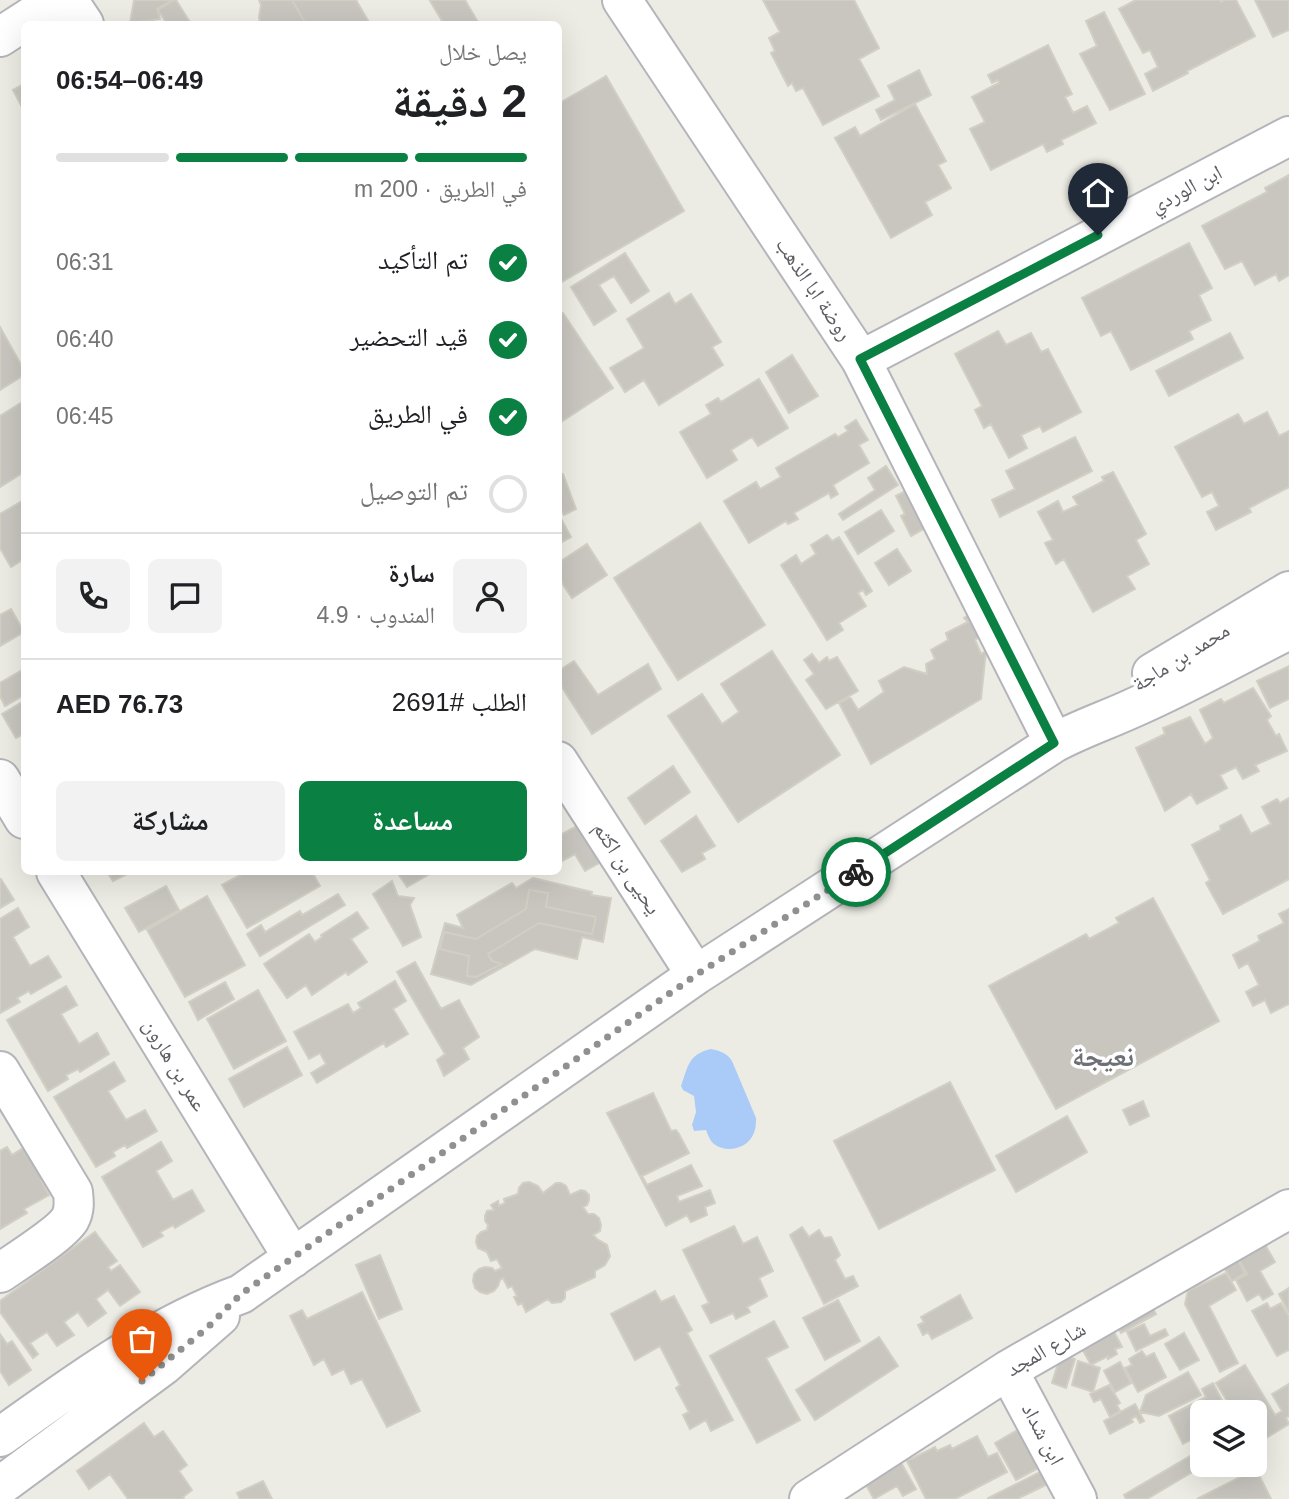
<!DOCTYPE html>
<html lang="ar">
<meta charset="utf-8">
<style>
body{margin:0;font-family:Arial,"Noto Naskh Arabic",sans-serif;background:#f2f2f2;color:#202124;direction:rtl;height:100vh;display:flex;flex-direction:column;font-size:26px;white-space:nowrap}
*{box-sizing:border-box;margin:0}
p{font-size:23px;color:#757577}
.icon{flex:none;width:38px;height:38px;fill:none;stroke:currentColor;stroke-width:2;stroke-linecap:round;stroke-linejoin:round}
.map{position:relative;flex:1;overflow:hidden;direction:ltr}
.side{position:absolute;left:21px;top:21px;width:541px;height:854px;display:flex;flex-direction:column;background:#fff;border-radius:10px;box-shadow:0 7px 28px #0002;direction:rtl}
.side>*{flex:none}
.fabs{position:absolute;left:1190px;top:1400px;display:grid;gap:14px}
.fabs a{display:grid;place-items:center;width:77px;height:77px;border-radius:10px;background:#fff;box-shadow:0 7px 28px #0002;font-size:35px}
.pin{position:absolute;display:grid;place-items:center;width:60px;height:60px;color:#fff;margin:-72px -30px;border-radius:50% 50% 50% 0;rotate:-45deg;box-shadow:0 0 7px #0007}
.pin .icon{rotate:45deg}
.courier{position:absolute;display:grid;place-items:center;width:70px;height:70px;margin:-35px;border:5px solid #0b8043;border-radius:50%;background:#fff;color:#222;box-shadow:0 2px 9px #0007}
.head em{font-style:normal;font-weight:700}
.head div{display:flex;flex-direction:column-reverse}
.head{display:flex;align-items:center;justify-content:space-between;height:119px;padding:0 35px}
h1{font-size:46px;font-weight:700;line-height:52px}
.bar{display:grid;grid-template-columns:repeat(4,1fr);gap:10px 7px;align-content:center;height:84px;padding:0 35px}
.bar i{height:9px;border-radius:5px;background:#e0e0e0}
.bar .selected{background:#0b8043}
.bar p{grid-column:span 4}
.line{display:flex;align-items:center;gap:18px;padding:0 35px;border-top:2px solid #e0e0e0}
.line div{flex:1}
.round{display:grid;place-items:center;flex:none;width:74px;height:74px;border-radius:10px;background:#f2f2f2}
ol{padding:0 35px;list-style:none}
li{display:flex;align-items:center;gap:21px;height:77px}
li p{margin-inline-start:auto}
li .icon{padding:7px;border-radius:50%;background:#0b8043;color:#fff;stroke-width:4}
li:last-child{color:#757577}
li i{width:38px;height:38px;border:4px solid #e0e0e0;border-radius:50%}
.action{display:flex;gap:14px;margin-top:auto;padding:14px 35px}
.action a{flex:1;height:80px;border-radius:10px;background:#0b8043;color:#fff;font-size:28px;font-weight:700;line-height:80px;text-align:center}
.action a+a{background:#f2f2f2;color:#202124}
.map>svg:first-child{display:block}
.water{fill:#aacbf7}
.building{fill:#c9c6c0;stroke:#d1cfc3;stroke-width:2;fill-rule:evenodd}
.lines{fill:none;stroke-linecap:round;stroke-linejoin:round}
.minor-casing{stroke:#b4b5ba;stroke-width:42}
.minor{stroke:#fff;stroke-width:38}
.done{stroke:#8f9090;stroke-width:7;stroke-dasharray:0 12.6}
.route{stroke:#0b8043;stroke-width:9}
.labels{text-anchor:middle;stroke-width:7;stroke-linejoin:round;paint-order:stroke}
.street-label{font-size:21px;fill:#5c5e63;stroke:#fff}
.district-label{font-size:28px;font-weight:bold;fill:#6d7075;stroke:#fff}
</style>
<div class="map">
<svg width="1289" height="1499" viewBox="0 0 1289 1499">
<rect width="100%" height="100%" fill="#edece4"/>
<path class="water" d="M711 1049C720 1051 727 1053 732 1061L756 1118C756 1124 756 1129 753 1135 747 1148 727 1154 714 1144 710 1141 708 1135 706 1130L694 1131 692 1125 696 1112 694 1096 683 1090 681 1086C688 1067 688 1054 711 1049Z"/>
<path class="building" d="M134 0H173L157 9 160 19 130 23Z
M174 0H176L191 24H167L158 10Z
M259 0H292L306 24H260L259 17 261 5Z
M292 0H356L370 24H306Z
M432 0H465L479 24H444L430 1Z
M763 0H854L879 48 859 59 879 96 823 125 803 88 796 91 792 83 788 86 771 53 775 51 769 38 780 32Z
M1136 0H1220L1221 2 1225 0H1236L1255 36 1187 71 1188 73 1153 91 1145 74 1158 67 1150 50 1143 53 1119 9Z
M1255 0H1289V30L1273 37Z
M1104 12 1145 94 1110 110 1080 54 1097 46 1086 21Z
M1048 45 1072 94 1065 97 1073 113 1087 106 1096 123 1061 140 1063 144 1047 152 1043 144 991 170 970 129 985 122 972 97 999 83 998 80 992 83 988 75Z
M919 70 931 95 881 120 876 110 895 100 888 86Z
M606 76 684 211 560 283 558 280V104Z
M24 84V111L13 90Z
M915 104 946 161 938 165 951 188 925 202 932 215 891 238 835 138 855 127 860 136Z
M1289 175V275L1279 281 1276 274 1255 285 1242 261 1225 269 1202 226 1267 192 1265 188Z
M1189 243 1212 288 1199 295 1211 320 1189 331 1193 339 1131 370 1111 331 1101 336 1082 298Z
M625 253 649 291 631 303 614 276 599 285 616 311 594 325 571 287Z
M669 293 675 304 691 294 721 342 712 347 723 365 659 405 644 380 625 392 610 368 644 348 627 319Z
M563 313 613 388 558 424V317Z
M0 327 24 370V375L0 390Z
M998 331 1006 345 1031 333 1041 352 1048 349 1081 412 1043 432 1040 426 1021 435 1027 448 1009 458 991 424 984 428 975 410 982 406 955 354Z
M1230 333 1243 358 1169 396 1156 371Z
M792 355 818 396 789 413 766 372Z
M759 379 788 428 758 446 752 437 731 450 737 460 707 478 680 432 711 414 706 405 718 398 721 402Z
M24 401V472L0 487V416Z
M1267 412 1279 436 1289 431V487L1249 508 1251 512 1216 530 1207 512 1219 506 1212 492 1202 497 1175 447 1238 414 1244 424Z
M856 420 868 440 859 445 869 463 833 485 838 494 831 498 829 493 794 513 798 519 788 524 786 521 749 543 724 501 756 482 760 489 781 477 776 468 835 434 838 437 848 431 845 427Z
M1075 437 1092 471 1000 517 992 500 1015 489 1006 471Z
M886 466 898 485 843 520 839 514 875 490 868 478Z
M1113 472 1146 534 1136 540 1149 564 1127 576 1135 589 1093 612 1064 559 1056 564 1045 543 1053 540 1038 512 1058 501 1063 512 1078 505 1073 497 1104 481 1102 477Z
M558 473 563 474 576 509 564 515 558 505Z
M907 490 927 527 911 536 901 516 905 514 896 496Z
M24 500V559L11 567 0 548V514Z
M881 510 894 531 858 554 845 532Z
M560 517 571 537 558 544V518Z
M700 523 765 625 678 680 614 578Z
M827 535 832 541 839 537 872 591 866 595 863 590 858 593 866 606 839 623 843 630 827 640 781 565 796 555 801 564 816 554 811 545Z
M587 544 607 575 572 598 558 577V563Z
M897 549 911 571 889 585 875 563Z
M11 609 24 632 0 646V615Z
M977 610 988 629 975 640 981 654 986 651 981 699 871 764 839 703 850 697 858 710 884 692 879 681 904 667 927 674 926 664 935 659 931 650 948 640 946 633 968 622 964 618Z
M772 651 840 755 738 822 668 716 702 694 722 724 739 712 721 684Z
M812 654 819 663 827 657 829 661 837 657 858 691 826 709 806 680 814 674 804 660Z
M574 661 598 695 648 664 661 689 592 734 558 681V671Z
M1289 666V699L1270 708 1257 681Z
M24 669V695L5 706 0 696V683Z
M1253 688 1271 716 1267 720 1276 736 1279 734 1287 751 1255 765 1259 771 1243 779 1236 767 1220 775 1227 788 1197 804 1191 794 1165 811 1136 748 1165 734 1163 728 1190 717 1205 744 1213 738 1200 710 1221 699 1224 703Z
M24 701V734L16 738 2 714Z
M673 766 690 792 645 824 628 798Z
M1289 798V879L1223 914 1206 883 1210 880 1192 845 1221 830 1220 826 1241 815 1251 834 1271 824 1262 807 1277 799 1280 803Z
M696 816 715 846 702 853 705 859 682 872 661 841Z
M592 818 601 862 585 871 575 854 558 863V836Z
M107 872H131L113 881Z
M246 872H312L320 886 247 928 222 885Z
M397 872H433L407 887Z
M533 878 592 892 591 895 611 898 603 942 582 937 577 959 535 949 471 985 431 974 445 923 463 928 457 915 512 883 516 888ZM529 890 548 893 546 907 596 917 592 934 539 923 488 954 492 961 502 964 476 977 467 976 469 956 440 949 444 932 476 939 526 909Z
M1 879 14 900 0 908V880Z
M392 881 398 896 414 898 410 905 421 937 403 946 373 894Z
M166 886 179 910 139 932 125 908Z
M529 890 548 893 546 907 596 917 592 934 539 923 488 954 492 961 502 964 476 977 467 976 469 956 440 949 444 932 476 939 526 909Z
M338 894 345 905 260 956 247 934 261 925 265 932 300 911 302 915Z
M207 896 245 965 185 997 147 930Z
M1153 898 1219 1021 1056 1109 989 986 1086 934 1089 939 1119 923 1116 918Z
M18 908 29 927 13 937 30 966 48 956 61 977 31 994 29 991 17 998 20 1002 0 1013V919Z
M1289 909V1004L1271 1013 1265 1000 1253 1006 1246 992 1259 985 1248 963 1239 968 1233 955 1260 941 1258 936 1284 923 1279 914Z
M357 912 368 928 351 939 367 962 348 975 346 972 312 995 306 985 287 998 264 964 309 934 315 942 322 937 321 935Z
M415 962 441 1009 459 1000 479 1037 463 1048 469 1059 444 1076 437 1060 445 1054 397 972Z
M395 981 406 1001 393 1009 408 1034 386 1047 384 1043 317 1083 311 1073 326 1064 320 1053 309 1059 294 1032 348 1004 353 1013 361 1008 358 1003Z
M225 982 234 999 198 1020 189 1002Z
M66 986 77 1005 61 1014 79 1044 97 1033 109 1054 80 1072 78 1069 66 1075 68 1079 48 1091 7 1020Z
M258 990 286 1041 234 1069 207 1019Z
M287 1047 302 1075 244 1107 229 1079Z
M114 1062 125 1081 108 1091 126 1120 145 1110 157 1131 127 1148 125 1145 113 1152 115 1156 96 1167 54 1097Z
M950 1082 995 1170 879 1229 834 1141Z
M653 1093 671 1131 676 1130 679 1134 689 1153 642 1176 647 1185 691 1165 702 1186 677 1196 679 1202 710 1190 715 1203 705 1207 707 1215 691 1222 687 1215 666 1226 607 1113Z
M1143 1101 1149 1116 1130 1125 1123 1110Z
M1067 1116 1087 1152 1016 1192 996 1156Z
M161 1142 172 1161 156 1171 173 1200 192 1190 204 1211 175 1228 173 1225 160 1232 163 1236 143 1247 102 1177Z
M28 1145 46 1177 41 1180 49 1195 24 1209 27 1213 0 1229V1151L7 1147 12 1155Z
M529 1182 538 1186 543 1193 556 1183H561L566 1186 570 1195 581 1190 585 1191 589 1195V1200L587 1205 583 1207 588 1214H594L599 1218 601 1225 600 1231 593 1235 597 1239 607 1245 610 1256 605 1265 595 1271V1277L565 1291V1298L561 1302 552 1303 548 1299 526 1312 522 1303 518 1305 514 1297 517 1296 512 1286 508 1288 503 1278 500 1280 498 1286 494 1291 487 1294 480 1292 475 1288 473 1281 474 1274 479 1269 485 1267 492 1268 495 1271 502 1268 497 1259 491 1261 487 1252 478 1248 476 1242 477 1236 481 1232 487 1230 488 1225 485 1221V1216L487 1211 494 1210 491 1205 498 1201 499 1206 505 1203 504 1199 518 1194 519 1188 523 1183Z
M734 1226 743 1244 757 1237 773 1271 759 1278 767 1296 747 1307 750 1312 736 1319 733 1313 711 1323 702 1306 709 1303 683 1250Z
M802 1227 809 1237 819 1230 824 1238 831 1237 840 1255 835 1260 845 1279 853 1276 858 1286 824 1304 790 1235Z
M95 1232 117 1261 108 1267 111 1271 120 1265 140 1292 120 1306 108 1290 96 1299 106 1313 88 1326 78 1312 64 1322 74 1335 57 1346 47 1332 30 1343 38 1354 33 1358 0 1312V1301Z
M1264 1243 1275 1262 1260 1271 1273 1294 1263 1300 1259 1294 1247 1301 1236 1280 1247 1274 1238 1258Z
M380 1255 402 1309 379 1319 356 1265Z
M1237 1258 1245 1273 1232 1281 1223 1266Z
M1226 1273 1236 1290 1209 1306 1238 1363 1220 1372 1185 1304 1188 1291Z
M1289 1288V1313L1279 1294Z
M655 1291 661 1302 674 1296 692 1330 687 1333 733 1420 711 1431 706 1420 690 1429 683 1415 689 1412 676 1388 680 1385 660 1346 635 1360 611 1314Z
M362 1292 420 1411 387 1427 362 1379 351 1384 344 1369 332 1375 324 1359 314 1365 290 1316 302 1310 307 1319Z
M960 1295 972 1318 932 1339 928 1332 923 1335 918 1325 924 1322 921 1317Z
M1147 1299 1156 1314 1121 1333 1115 1322Z
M838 1300 860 1341 825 1360 803 1318Z
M1267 1303 1270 1309 1281 1303 1289 1317V1350L1277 1356 1252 1311Z
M774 1321 788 1347 766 1358 800 1420 757 1443 710 1356Z
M1144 1324 1150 1336 1165 1329 1168 1335 1136 1351 1127 1332Z
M1113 1330 1122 1347 1115 1349 1117 1354 1108 1359V1356L1091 1365 1081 1347Z
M1184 1333 1199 1360 1180 1370 1165 1344Z
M0 1334 7 1344 12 1341 31 1370 9 1385 0 1371Z
M879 1337 898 1366 815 1420 796 1390Z
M1142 1351 1146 1357 1154 1353 1166 1377 1138 1392 1125 1368 1132 1365 1129 1359Z
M1061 1354 1075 1359 1066 1388 1052 1383Z
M1078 1361 1100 1368 1093 1392 1072 1385Z
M1120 1362 1131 1383 1115 1392 1104 1371Z
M1245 1365 1275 1415 1282 1411 1272 1394 1289 1384V1416L1286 1418 1289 1424 1258 1443 1255 1438V1412H1244L1243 1411 1234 1412 1216 1383Z
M1188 1372 1201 1395 1159 1416 1140 1412 1146 1395Z
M1213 1383 1228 1412H1202V1434L1183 1444 1169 1416 1206 1397 1202 1389Z
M1109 1385 1120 1403 1117 1405 1120 1411 1110 1417 1101 1399 1094 1402 1090 1394Z
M1135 1404 1144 1421 1140 1423 1136 1416 1131 1419 1133 1422 1110 1434 1104 1421Z
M144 1423 154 1437 163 1431 187 1465 179 1471 192 1490 183 1497 184 1499H128L110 1474 89 1489 77 1471Z
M1021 1428 1042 1466 1016 1480 995 1443Z
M977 1436 988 1457 997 1453 1007 1472 955 1499H926L907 1461 935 1447 937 1451 950 1445 952 1449Z
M1202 1449V1465H1204L1147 1499H1126L1124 1495Z
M899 1459 916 1489 903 1496 897 1486 874 1499 865 1483Z
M1256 1469 1271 1499H1197Z
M1044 1470 1050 1483 1017 1499H988V1498Z
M263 1481 272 1499H240L237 1493Z"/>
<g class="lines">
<g class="minor-casing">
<path id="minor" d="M68 0 84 24
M622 0 861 360 1054 743
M0 37 57 0
M861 360 1289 136
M1152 673 1289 591
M558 761 696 975
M0 779 24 819
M56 872 293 1258
M0 1071 73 1192C74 1201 75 1210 70 1219 62 1233 16 1262 0 1273
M1008 1370 1077 1499
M0 1437C76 1383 153 1326 241 1294L696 975 1054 743C1080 729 1107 720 1133 708 1186 685 1237 656 1289 630
M0 1486 164 1365 220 1316
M809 1499 1008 1370 1289 1209"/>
</g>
<use href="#minor" class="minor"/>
</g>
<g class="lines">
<path class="done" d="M142 1381 207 1328 241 1294 696 975 856 872"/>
<path class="route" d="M856 872 1054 743 860 359 1098 235"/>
</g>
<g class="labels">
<g class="street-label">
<text transform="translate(1186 189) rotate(-28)" y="7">ابن الوردي</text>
<text transform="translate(814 289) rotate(56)" y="7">روضة ابا الذهب</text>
<text transform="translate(1181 657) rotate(-32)" y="7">محمد بن ماجة</text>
<text transform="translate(627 868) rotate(57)" y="7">يحيى بن اكثم</text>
<text transform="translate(175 1065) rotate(59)" y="7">عمر بن هارون</text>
<text transform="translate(1046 1349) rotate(-30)" y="7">شارع المجد</text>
<text transform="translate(1043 1434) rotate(62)" y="7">ابن شداد</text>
</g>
<g class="district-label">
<text x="1103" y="1066">نعيجة</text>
</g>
</g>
</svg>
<div class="fabs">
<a><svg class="icon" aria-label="layers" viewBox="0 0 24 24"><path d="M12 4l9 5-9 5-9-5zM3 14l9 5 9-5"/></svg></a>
</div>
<div class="pin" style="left:142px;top:1381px;background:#ea580c"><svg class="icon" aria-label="bag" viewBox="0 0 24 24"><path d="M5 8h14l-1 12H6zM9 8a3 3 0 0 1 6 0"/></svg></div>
<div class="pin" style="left:1098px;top:235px;background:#1f2937"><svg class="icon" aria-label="home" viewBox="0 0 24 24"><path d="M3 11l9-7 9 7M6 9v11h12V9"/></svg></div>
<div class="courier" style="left:856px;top:872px"><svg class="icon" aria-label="bike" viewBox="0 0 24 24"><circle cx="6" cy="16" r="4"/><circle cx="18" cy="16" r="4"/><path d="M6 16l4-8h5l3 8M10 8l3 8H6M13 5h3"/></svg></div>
<section class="side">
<div class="head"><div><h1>2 دقيقة</h1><p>يصل خلال</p></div><em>06:49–06:54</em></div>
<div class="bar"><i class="selected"></i><i class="selected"></i><i class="selected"></i><i></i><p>في الطريق · 200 m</p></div>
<ol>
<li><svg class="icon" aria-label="check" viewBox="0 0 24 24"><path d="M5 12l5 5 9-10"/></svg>تم التأكيد<p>06:31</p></li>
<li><svg class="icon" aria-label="check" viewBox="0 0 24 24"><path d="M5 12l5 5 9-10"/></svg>قيد التحضير<p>06:40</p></li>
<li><svg class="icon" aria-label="check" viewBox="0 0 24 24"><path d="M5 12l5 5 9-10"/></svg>في الطريق<p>06:45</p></li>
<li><i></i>تم التوصيل</li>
</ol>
<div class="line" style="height:126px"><a class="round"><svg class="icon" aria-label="person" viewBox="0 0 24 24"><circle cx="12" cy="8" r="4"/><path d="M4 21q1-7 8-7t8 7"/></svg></a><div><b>سارة</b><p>المندوب · 4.9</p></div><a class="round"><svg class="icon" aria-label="chat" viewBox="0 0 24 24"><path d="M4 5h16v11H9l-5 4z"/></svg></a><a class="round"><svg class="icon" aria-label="phone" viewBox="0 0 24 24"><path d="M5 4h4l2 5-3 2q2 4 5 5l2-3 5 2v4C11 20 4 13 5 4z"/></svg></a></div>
<div class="line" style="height:91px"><div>الطلب #2691</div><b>AED 76.73</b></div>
<div class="action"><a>مساعدة</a><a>مشاركة</a></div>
</section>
</div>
